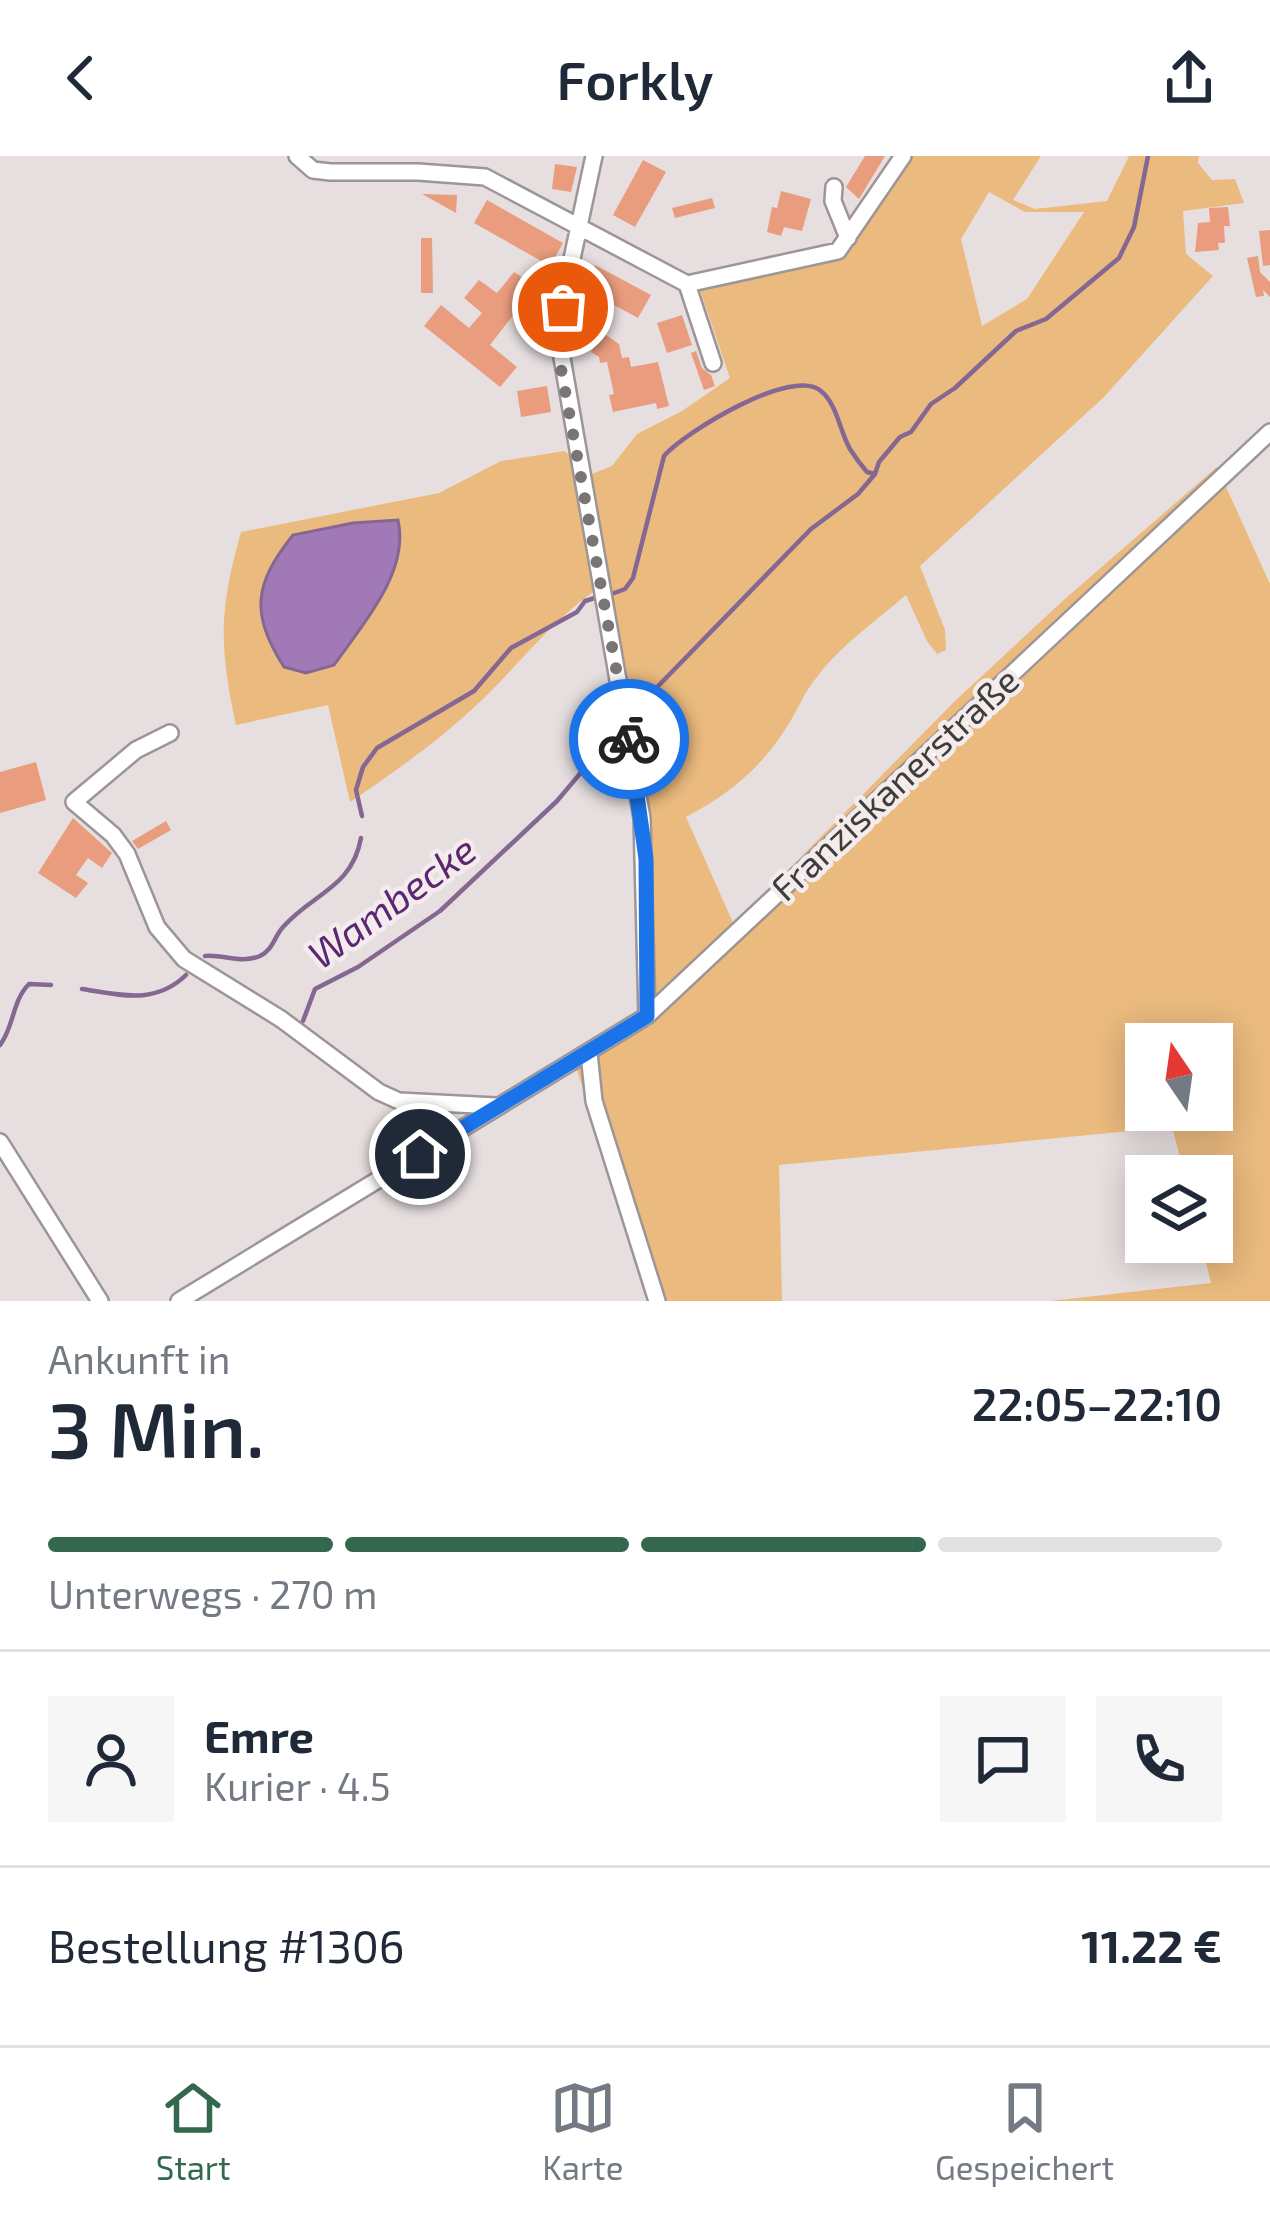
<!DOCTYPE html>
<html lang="de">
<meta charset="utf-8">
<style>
body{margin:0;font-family:"Exo 2",sans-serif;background:#f6f6f7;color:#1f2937;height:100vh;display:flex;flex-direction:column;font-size:45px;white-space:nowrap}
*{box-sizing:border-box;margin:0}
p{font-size:39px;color:#747a83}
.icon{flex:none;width:66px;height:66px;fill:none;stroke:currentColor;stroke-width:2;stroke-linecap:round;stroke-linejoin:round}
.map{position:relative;height:1145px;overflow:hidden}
.panel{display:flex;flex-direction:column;background:#fff;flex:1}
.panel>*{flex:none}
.needle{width:78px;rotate:347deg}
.buttons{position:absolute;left:1125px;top:867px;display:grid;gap:24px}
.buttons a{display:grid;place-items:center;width:108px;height:108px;border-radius:0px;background:#fff;box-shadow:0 6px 30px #0003;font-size:60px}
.pin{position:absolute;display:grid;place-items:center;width:102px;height:102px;color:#fff;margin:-51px;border:6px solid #fff;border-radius:50%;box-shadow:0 3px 12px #0007}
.courier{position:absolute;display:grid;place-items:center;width:120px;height:120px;margin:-60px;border:9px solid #1a73e8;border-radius:50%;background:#fff;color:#222;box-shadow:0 3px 15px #0007}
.summary em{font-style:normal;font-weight:600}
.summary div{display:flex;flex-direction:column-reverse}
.summary{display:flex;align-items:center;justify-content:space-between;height:204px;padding:0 48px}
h1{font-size:78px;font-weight:600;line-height:90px}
.bar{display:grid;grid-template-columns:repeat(4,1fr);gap:18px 12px;align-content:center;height:144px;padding:0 48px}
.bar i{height:15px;border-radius:9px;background:#e0e1e3}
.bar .selected{background:#33684e}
.bar p{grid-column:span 4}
.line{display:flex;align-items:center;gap:30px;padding:0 48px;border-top:3px solid #e0e1e3}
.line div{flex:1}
.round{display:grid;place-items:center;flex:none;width:126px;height:126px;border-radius:0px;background:#f6f6f7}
header{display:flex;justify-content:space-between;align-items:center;height:156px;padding:0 48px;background:#fff;font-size:54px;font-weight:600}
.tabs{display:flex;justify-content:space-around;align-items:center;height:168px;border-top:3px solid #e0e1e3;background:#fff;font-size:33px;color:#747a83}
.tabs a{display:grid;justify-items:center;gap:6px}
.tabs .selected{color:#33684e}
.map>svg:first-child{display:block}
.green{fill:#eaba7e;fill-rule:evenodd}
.water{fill:#a279b7;stroke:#846792;stroke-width:3}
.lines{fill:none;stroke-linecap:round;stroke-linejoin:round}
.stream{stroke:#846792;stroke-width:4.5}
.building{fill:#e99c7e}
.street-casing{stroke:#9d9596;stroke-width:20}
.street{stroke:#fff;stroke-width:15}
.done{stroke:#7a7575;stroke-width:12;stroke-dasharray:0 21.6}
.route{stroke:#1a73e8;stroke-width:15}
.labels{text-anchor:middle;stroke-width:9;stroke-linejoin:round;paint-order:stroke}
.street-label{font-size:36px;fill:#3f3c3c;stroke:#f4ecec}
.water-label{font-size:39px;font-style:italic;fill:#5b2672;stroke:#f4ecec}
</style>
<header><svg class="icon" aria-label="back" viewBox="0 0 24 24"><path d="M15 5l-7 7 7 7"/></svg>Forkly<svg class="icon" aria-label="share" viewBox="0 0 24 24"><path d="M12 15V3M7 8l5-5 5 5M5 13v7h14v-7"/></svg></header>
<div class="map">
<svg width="1270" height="1145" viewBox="0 0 1270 1145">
<rect width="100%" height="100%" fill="#e7dfdf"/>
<path class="green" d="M910 0H1041L1013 44 1035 53 1107 45 1129 0H1199L1198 7 1212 24 1235 23 1244 47 1183 55 1186 98 1213 120 1104 241 920 410 945 474 946 494 937 498 927 485 906 439C876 465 841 489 817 521 805 535 798 553 788 569 762 611 730 638 686 661L734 769 956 544 1066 442 1217 311 1270 428V1145H1050L1211 1127 1201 1086H1212V1020H1185L1172 971 779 1009 782 1145H650L576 911 641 855 640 679 597 433C555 462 525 501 489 537 447 579 399 613 350 646L328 549 236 569C219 490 219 454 241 376L439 337 501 305 564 295 572 300 579 323 612 310 637 278 682 255 730 222 700 134 844 99ZM989 36 1025 56H1084L1027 143 982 170 961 83ZM1146 888H1212V954H1146Z"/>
<path class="water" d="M398 364C410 416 362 469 334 509L306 517 284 511C250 457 254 428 293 379L353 367Z"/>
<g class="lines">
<path class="stream" d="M609 439 625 433 633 422 664 300C685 276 793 210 821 235 837 248 840 276 850 293 855 301 861 309 867 316L875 318
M629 560 811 373 858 338 875 318 879 306 900 281 911 276 931 248 955 232 1016 175 1046 163 1119 102 1134 71 1148 0
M362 660 356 634 363 611 377 592 474 535 511 492 577 456 585 445 598 441
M205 800C223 798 241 808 260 800 273 794 274 781 283 771 313 737 352 732 361 682
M82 833C121 839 155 849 186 819
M303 865 315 833 358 811 440 755 557 645 621 569
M0 889C14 871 12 845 29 828L51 829"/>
</g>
<path class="building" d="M865 0H885L859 43 846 31Z
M643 4 666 16 635 71 613 59Z
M555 8 577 11 571 36 552 33Z
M781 35 811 43 802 75 784 71 781 80 767 76 772 51 777 52Z
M422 38 457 39 456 57Z
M712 42 715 52 675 62 672 52Z
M487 44 563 87 550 110 474 67Z
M1228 51 1230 70H1224L1225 87H1218L1219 94 1195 96 1198 67 1210 66 1209 52Z
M1270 74V109L1263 110 1259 75Z
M421 82H432L433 137H421Z
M1258 100 1260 116 1270 126V141L1263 134 1264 140 1256 141 1247 102Z
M595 109 651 139 638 162 583 132Z
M514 116 523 122 519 127 531 136 490 189 517 211 500 231 424 170 441 149 469 172 482 157 464 142 479 124 497 137Z
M682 159 692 189 667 197 657 167Z
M603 177 619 188 622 202 629 201 631 211 658 206 669 250 657 253 656 247 613 256 609 239 614 238 607 206 600 207 599 201 591 196Z
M696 195 702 212 711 219 715 230 704 234 691 197Z
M547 230 551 256 521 261 517 235Z
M36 606 46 644 0 657V616Z
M73 662 112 697 102 712 88 702 76 719 88 727 76 742 38 717Z
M166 665 171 674 138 693 132 685Z"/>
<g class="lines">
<g class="street-casing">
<path id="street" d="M297 0 313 14 330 16H418L485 21 687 128 838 95 903 0
M594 0 557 173 642 662 647 860
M834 31 833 45 848 82
M687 128 713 207
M170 577 136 594 74 646 113 679 127 698 157 771 184 803 281 863 379 936 399 945 496 950
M589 897 594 945 657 1145
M0 986 100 1145
M179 1145 647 860 1270 276"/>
</g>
<use href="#street" class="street"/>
</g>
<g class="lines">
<path class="done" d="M563 151 557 172 560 207 629 583"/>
<path class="route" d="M420 998 647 860 646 703 629 583"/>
</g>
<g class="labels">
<g class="street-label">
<text transform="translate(895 628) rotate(-43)" y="13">Franziskanerstraße</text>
</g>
<g class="water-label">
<text transform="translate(392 746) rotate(-36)" y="14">Wambecke</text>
</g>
</g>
</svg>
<div class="buttons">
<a><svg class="needle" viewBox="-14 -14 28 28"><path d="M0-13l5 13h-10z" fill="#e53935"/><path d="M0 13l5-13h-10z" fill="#747a83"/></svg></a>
<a><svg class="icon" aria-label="layers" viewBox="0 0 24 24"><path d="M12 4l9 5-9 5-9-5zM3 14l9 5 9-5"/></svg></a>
</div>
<div class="pin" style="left:563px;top:151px;background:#ea580c"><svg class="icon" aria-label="bag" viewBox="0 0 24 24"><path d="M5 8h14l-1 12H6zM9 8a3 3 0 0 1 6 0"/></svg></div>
<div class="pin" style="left:420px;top:998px;background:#1f2937"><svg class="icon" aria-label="home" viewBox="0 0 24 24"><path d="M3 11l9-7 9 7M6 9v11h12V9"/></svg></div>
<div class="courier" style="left:629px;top:583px"><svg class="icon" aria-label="bike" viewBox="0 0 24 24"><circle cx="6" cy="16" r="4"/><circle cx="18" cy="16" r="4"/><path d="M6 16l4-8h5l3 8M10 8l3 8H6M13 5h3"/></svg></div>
</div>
<section class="panel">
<div class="summary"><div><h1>3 Min.</h1><p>Ankunft in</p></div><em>22:05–22:10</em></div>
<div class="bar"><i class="selected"></i><i class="selected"></i><i class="selected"></i><i></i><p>Unterwegs · 270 m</p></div>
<div class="line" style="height:216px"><a class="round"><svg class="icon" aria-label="person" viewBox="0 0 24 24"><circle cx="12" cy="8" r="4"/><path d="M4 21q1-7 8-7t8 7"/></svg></a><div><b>Emre</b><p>Kurier · 4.5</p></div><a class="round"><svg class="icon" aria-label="chat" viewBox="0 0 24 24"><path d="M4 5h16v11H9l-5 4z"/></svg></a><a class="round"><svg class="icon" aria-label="phone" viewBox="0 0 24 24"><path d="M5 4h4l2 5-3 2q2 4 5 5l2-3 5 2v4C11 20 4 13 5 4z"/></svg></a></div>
<div class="line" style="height:156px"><div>Bestellung #1306</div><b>11.22 €</b></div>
</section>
<nav class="tabs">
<a class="selected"><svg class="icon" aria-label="home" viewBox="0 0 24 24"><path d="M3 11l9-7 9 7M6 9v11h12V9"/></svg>Start</a>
<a><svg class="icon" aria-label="map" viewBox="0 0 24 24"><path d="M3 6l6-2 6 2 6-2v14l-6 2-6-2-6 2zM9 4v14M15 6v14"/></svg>Karte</a>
<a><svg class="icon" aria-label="saved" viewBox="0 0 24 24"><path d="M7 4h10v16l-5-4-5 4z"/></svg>Gespeichert</a>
</nav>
